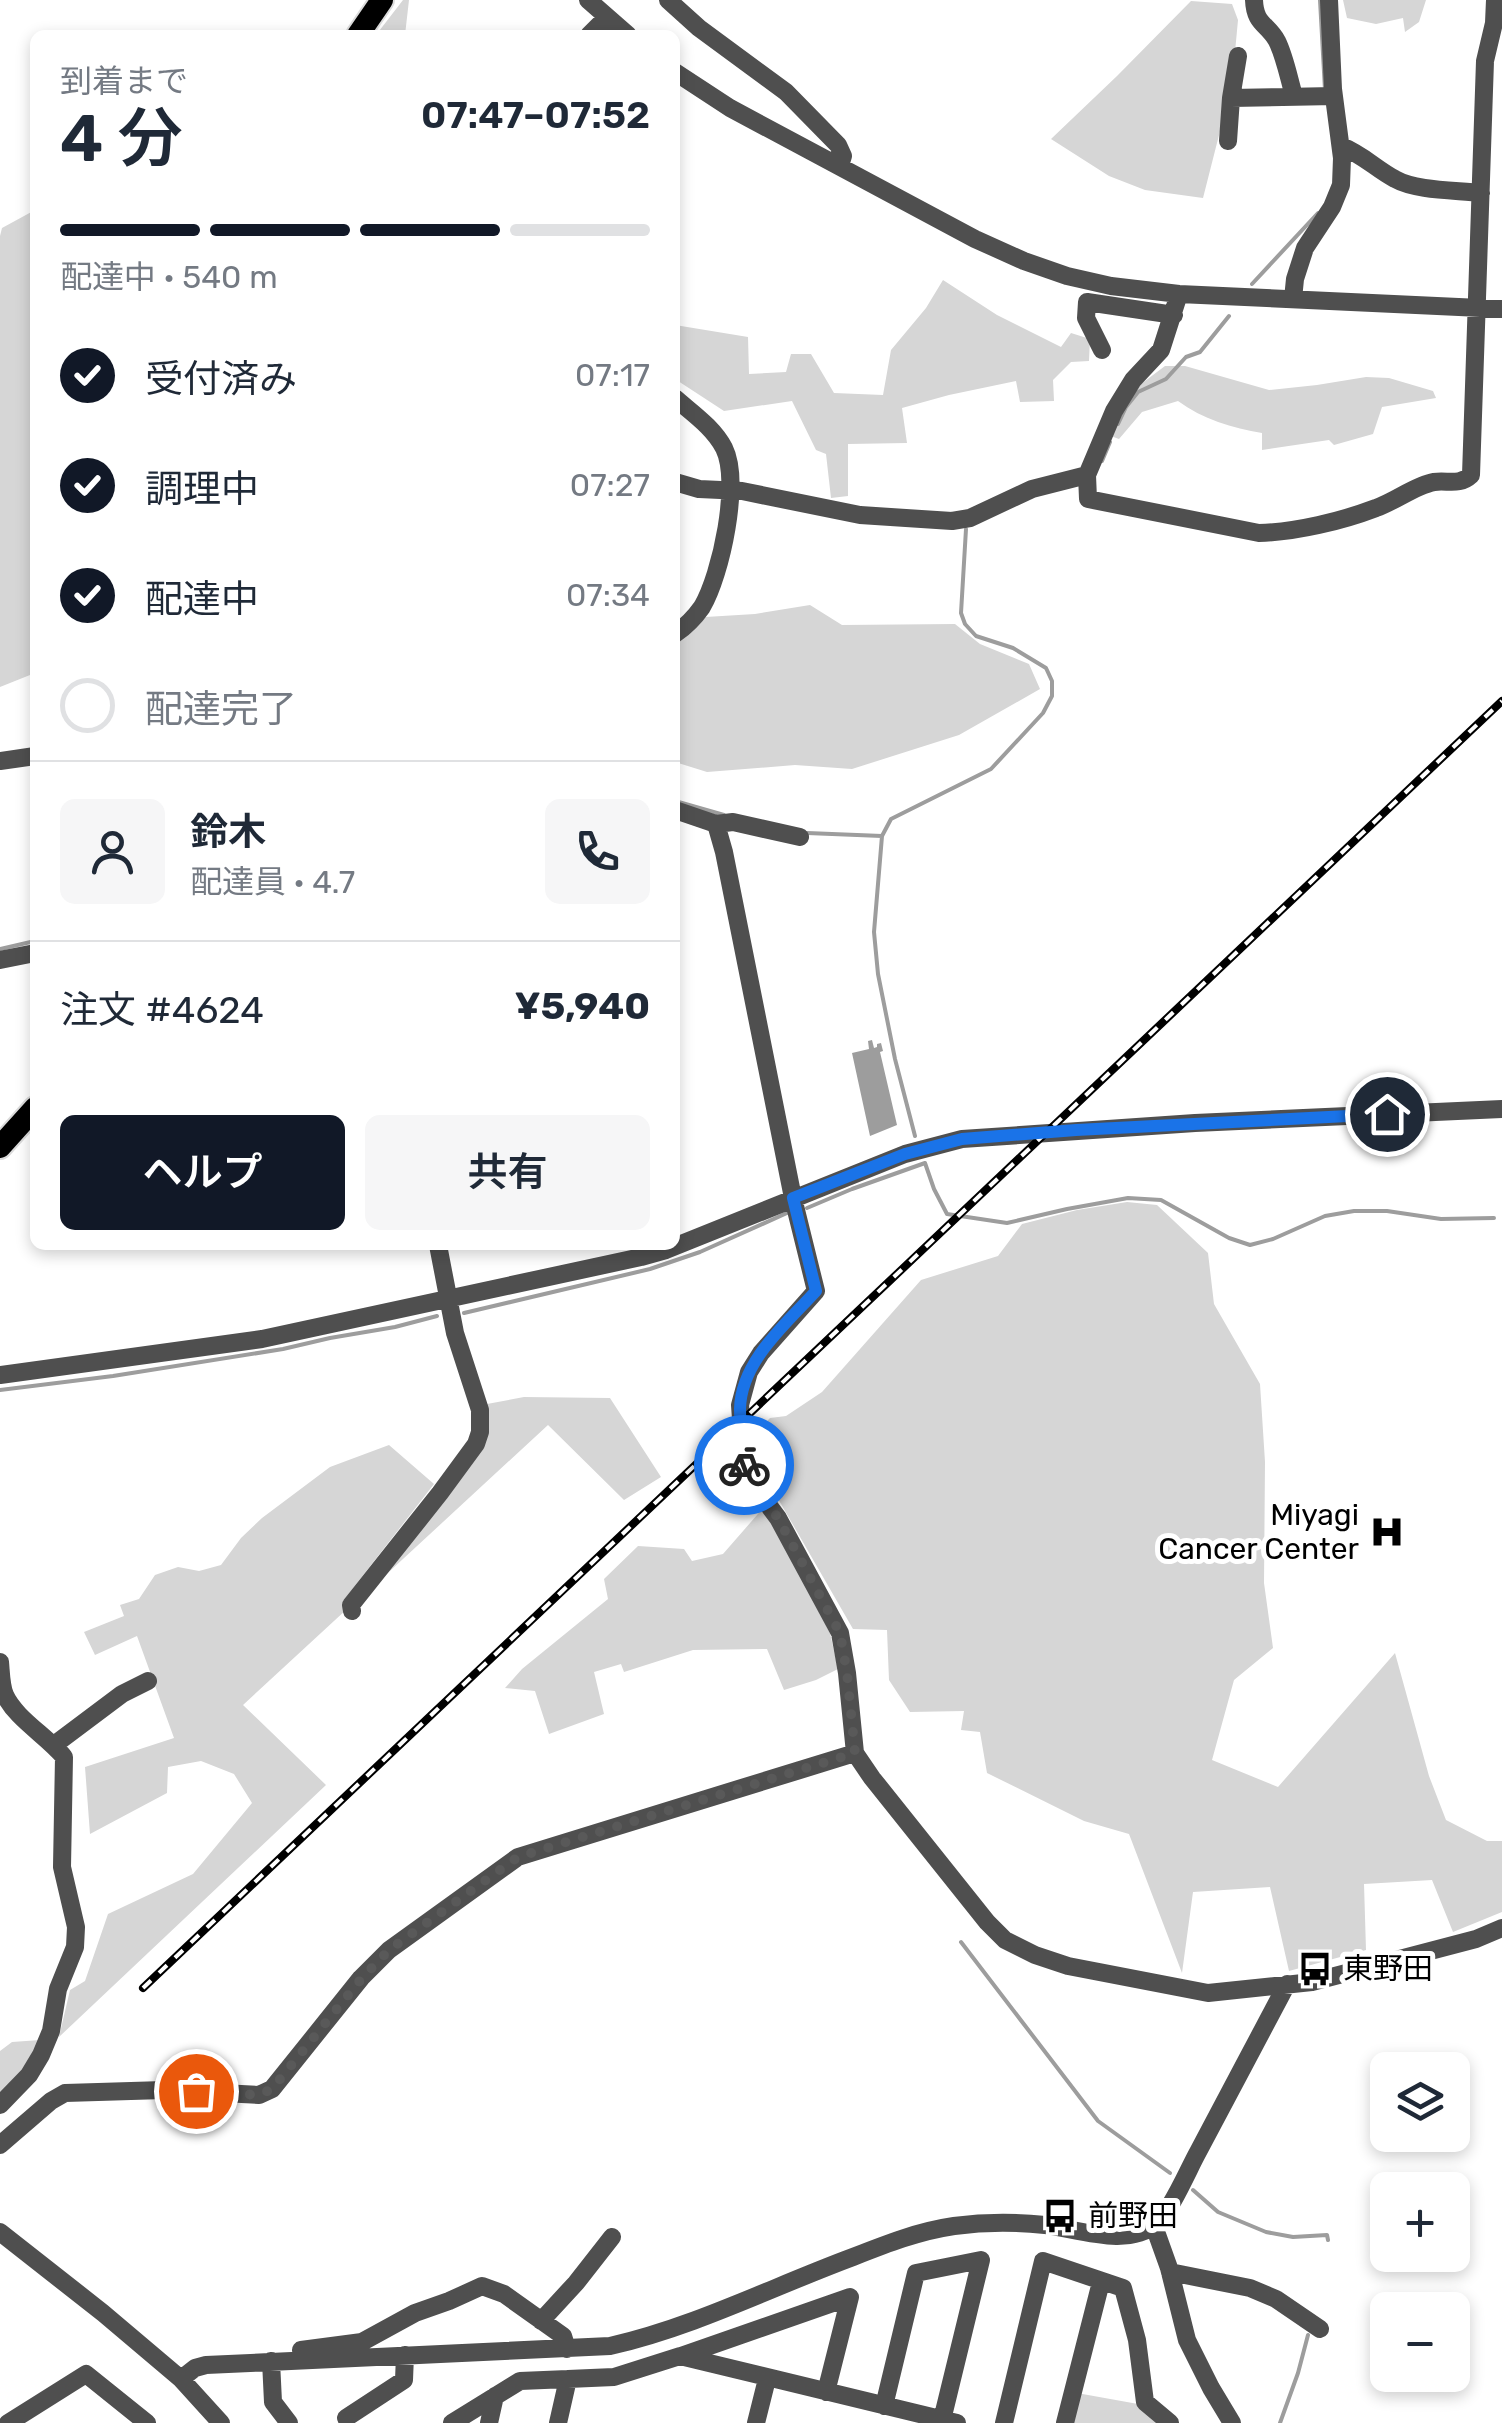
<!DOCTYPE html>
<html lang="ja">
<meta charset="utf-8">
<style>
body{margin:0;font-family:Rubik,"Noto Sans JP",sans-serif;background:#f6f6f7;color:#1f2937;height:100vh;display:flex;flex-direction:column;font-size:38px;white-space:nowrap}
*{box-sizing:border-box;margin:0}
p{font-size:32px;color:#747a83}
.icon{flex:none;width:55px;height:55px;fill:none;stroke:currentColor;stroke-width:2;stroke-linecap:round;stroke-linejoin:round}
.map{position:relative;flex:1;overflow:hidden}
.drawer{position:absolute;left:30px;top:30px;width:650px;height:1220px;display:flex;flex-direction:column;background:#fff;border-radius:15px;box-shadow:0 5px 15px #0003}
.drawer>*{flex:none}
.fabs{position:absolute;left:1370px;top:2052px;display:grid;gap:20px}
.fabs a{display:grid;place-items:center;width:100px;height:100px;border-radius:15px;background:#fff;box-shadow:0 5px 15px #0003;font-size:50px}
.pin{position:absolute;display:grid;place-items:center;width:85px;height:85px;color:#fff;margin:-42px;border:5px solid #fff;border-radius:50%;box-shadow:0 2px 10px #0007}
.courier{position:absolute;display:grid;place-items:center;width:100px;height:100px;margin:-50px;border:8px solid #1a73e8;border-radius:50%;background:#fff;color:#222;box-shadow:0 2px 12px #0007}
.summary em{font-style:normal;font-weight:600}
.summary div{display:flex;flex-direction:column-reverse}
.summary{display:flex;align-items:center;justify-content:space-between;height:170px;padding:0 30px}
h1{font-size:65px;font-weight:600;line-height:75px}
.bar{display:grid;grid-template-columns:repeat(4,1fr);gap:15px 10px;align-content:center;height:120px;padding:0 30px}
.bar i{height:12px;border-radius:8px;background:#e0e1e3}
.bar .active{background:#111827}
.bar p{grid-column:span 4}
.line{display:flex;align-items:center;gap:25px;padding:0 30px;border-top:2px solid #e0e1e3}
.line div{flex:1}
.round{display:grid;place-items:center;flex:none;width:105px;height:105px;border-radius:15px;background:#f6f6f7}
ol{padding:0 30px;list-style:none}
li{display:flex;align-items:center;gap:30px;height:110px}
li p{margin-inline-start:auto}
li .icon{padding:10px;border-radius:50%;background:#111827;color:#fff;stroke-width:4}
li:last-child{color:#747a83}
li i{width:55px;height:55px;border:5px solid #e0e1e3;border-radius:50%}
.primary-button{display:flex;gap:20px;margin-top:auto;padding:20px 30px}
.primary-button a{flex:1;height:115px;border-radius:15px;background:#111827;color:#fff;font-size:40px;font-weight:600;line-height:115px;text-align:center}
.primary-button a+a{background:#f6f6f7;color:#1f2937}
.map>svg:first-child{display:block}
.green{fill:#d6d6d6}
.water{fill:#9d9d9d}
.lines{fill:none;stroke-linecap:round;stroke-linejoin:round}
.stream{stroke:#9d9d9d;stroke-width:4}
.major-casing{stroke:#dbdbdb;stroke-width:26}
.minor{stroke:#4f4f4f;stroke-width:18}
.major{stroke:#000;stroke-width:22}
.rail-casing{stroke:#000;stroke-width:8}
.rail{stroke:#fff;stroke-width:4;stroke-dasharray:11;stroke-linecap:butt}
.done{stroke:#595959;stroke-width:10;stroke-dasharray:0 18}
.route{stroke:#1a73e8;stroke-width:12}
.labels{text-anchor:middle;stroke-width:10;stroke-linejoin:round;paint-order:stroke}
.poi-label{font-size:30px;fill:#000;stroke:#fff;text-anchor:start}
</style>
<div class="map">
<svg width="1502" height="2423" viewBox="0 0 1502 2423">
<rect width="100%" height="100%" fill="#fff"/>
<path class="green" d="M403 0H409L405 35H376Z
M1343 0H1426L1419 22 1405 32 1403 18 1376 24 1347 18Z
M1191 1 1232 4 1238 20 1232 84 1203 198 1145 190 1109 176 1051 139 1117 76Z
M35 210V673L0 687V236L2 228Z
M943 280 997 315 1061 347 1071 333 1090 339 1089 361 1071 362 1053 380 1054 401 1020 402 1016 381 949 395 902 408 907 443 848 444V496L831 498 826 454 816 450 792 401 724 411 675 379V325L748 337 749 374 786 372 791 354H811L834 393 883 395 891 350 926 308Z
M1165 366H1185L1269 390 1317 385 1366 377 1389 378 1433 391 1436 398 1382 407 1373 434 1334 445 1329 440 1262 450V433C1233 428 1202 419 1178 401L1142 412 1119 439 1108 435 1141 384Z
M810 605 842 625 955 624 980 644 1029 664 1040 689 959 735 852 769 795 765 707 772 675 762V629L689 618 755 614Z
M1127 1202 1157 1205 1208 1253 1214 1304 1260 1384 1265 1462 1264 1583 1273 1648 1234 1680 1212 1760 1278 1787 1395 1653 1429 1776 1446 1820 1487 1841H1502V1912L1453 1932 1432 1880 1364 1884 1366 1950 1289 1971 1270 1887 1193 1892 1182 1973 1129 1834 1084 1821 987 1773 980 1732 961 1730 964 1711 910 1712 889 1680 887 1630 853 1629 777 1497 752 1463 753 1436 770 1418 786 1416 822 1392 921 1280 998 1256 1022 1224 1077 1210Z
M524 1397 610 1398 661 1477 624 1500 548 1425 364 1595 478 1453 489 1419 487 1404Z
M389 1445 434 1484 343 1601 347 1609 243 1705 326 1785 59 2037 70 1990 85 1981 108 1914 193 1874 252 1803 234 1774 201 1761 168 1767 167 1793 90 1834 85 1767 174 1738 137 1636 95 1655 84 1632 124 1616 120 1605 139 1599 155 1575 178 1567 199 1571 221 1565 241 1538 262 1518 330 1467Z
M764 1507 830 1633 838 1669 816 1680 784 1690 767 1649 693 1650 624 1672 621 1664 594 1672 604 1714 549 1734 535 1691 505 1688 522 1669 608 1599 604 1579 638 1546 684 1549 692 1561 723 1554Z
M40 2040 26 2067 0 2098V2051L12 2042Z
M1077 2393 1138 2404 1162 2423H1070Z"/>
<path class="water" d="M872 1040 874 1048 877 1047V1044L881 1043 883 1051 880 1052 897 1125 870 1136 852 1053 869 1049 868 1041Z"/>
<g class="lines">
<path class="stream" d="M1320 0 1325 90
M1252 284 1318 213
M1118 424 1126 407 1138 392 1166 379 1186 357 1200 352 1229 316
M1102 461 1110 442
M675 801 724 815
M807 833 882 836
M0 949 35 941
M915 1136 895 1059 878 974 874 932 882 836 891 819 991 769 1043 713 1052 696V681L1046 668 1013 648 976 636 965 624 961 613 966 529
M807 1208 852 1189 925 1163 934 1189 947 1214 1007 1223 1067 1209 1128 1198 1161 1200 1229 1238 1250 1245 1273 1239 1325 1216 1354 1211H1387L1441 1219 1494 1218
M464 1313 650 1269 700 1252 787 1213
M0 1390 113 1376 283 1349 330 1338 395 1327 437 1316
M961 1942 1098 2121 1170 2173
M1193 2190 1218 2212 1266 2232 1293 2237 1327 2235 1328 2240
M1280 2423 1298 2373 1308 2335"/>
<g class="major-casing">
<path id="major" d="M358 35 382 0
M0 1147 35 1108"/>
</g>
<path class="minor" d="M588 0 628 35
M668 0 699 28 786 92 838 145 843 156 840 166
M1254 0C1255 25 1267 23 1277 41 1285 57 1289 79 1294 96
M589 35 607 17
M675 72 730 108 975 239 1024 261 1067 276 1111 286 1179 294 1502 309
M1231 98 1238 56
M1228 141 1231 98 1334 96
M1341 146C1362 154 1376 169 1395 179 1416 191 1457 190 1481 193
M1179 294 1161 350 1133 380 1114 411 1087 475 1088 499 1259 533C1296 532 1342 521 1376 508 1394 502 1416 485 1434 482 1448 480 1459 486 1471 475L1485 61 1494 23 1495 0
M1293 299 1295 279 1305 248 1332 207 1341 185 1342 158 1333 89 1329 0
M1102 350 1086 318 1087 302 1174 315
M675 398C692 413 713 427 724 448 741 482 721 575 702 607 695 617 685 627 675 634
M675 482 699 489 742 491 860 515 952 521 970 518 1032 489 1087 475
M0 761 35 756
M675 810 716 824 724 852 793 1198 816 1291 761 1353 749 1372 740 1405 745 1474 778 1518 840 1633 847 1673 855 1753 872 1778 987 1922 1005 1940 1035 1955 1068 1966 1208 1993 1312 1982 1476 1939 1502 1928
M716 824 733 822 800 837
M0 960 35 953
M0 1375 262 1339 641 1257 666 1250 905 1154 962 1139 1195 1123 1502 1109
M352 1611 351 1605 440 1493 476 1444 480 1432V1410L455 1333 438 1245
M0 1662C1 1672 1 1686 5 1695 15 1718 48 1737 64 1757L62 1867 76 1927 75 1947 58 1989 51 2031 41 2055 29 2075 0 2105
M54 1745 122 1694 148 1681
M0 2145 51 2101 65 2093 164 2090 259 2095 272 2089 361 1978 389 1950 518 1857 855 1753
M1154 2226 1169 2268 1187 2340 1211 2388 1232 2423
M0 2232 103 2313 181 2379 221 2423
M1170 2272 1250 2288 1276 2299 1320 2329
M541 2321 576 2283 612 2237
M301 2350 362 2342 415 2313 449 2301 482 2286 504 2294 563 2336 567 2349
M681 2356 850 2297 826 2392
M271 2361 273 2402 289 2423
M181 2379 195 2368 206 2365 610 2346C694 2327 772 2287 853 2257 886 2244 919 2231 954 2226 984 2222 1016 2222 1045 2225 1078 2229 1128 2248 1156 2224 1171 2211 1188 2170 1198 2152 1228 2096 1257 2040 1287 1984
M884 2406 916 2273 981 2260 942 2420
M346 2418 404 2380 405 2355
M8 2423 86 2374 147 2423
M452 2423 520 2381 568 2379
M489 2423 495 2396
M558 2423 568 2379 614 2377 680 2356 957 2423
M756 2423 767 2379
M1004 2423 1043 2261 1123 2288 1137 2340 1145 2402 1170 2423
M1065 2423 1101 2282"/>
<use href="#major" class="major"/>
<g class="rail-casing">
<path id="rail" d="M143 1988 1502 701"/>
</g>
<use href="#rail" class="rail"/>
</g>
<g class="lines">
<path class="done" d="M196 2091 259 2095 272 2089 362 1978 389 1950 518 1857 855 1753 847 1673 840 1633 778 1518 745 1474 744 1465"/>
<path class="route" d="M744 1465C743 1447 740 1428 740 1409 741 1361 786 1324 816 1291L793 1198 905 1154 962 1139 1076 1130 1387 1114"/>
</g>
<defs>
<g id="hospital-bare" transform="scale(2.7)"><path d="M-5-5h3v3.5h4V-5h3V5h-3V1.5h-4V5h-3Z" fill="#000" stroke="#fff" stroke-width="2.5" paint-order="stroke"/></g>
<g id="bus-bare" transform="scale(2.7)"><path d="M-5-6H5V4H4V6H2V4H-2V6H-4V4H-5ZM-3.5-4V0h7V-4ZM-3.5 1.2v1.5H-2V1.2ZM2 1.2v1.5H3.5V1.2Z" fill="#000" stroke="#fff" stroke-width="2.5" paint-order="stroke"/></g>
</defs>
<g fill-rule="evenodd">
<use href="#hospital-bare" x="1387" y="1532"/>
<use href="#bus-bare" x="1315" y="1969"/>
<use href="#bus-bare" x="1060" y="2216"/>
</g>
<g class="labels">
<g class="poi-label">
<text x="1359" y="1525" text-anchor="end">Miyagi<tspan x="1359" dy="34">Cancer Center</tspan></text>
<text x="1343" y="1979">東野田</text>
<text x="1088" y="2226">前野田</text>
</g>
</g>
</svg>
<div class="fabs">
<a><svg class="icon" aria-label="layers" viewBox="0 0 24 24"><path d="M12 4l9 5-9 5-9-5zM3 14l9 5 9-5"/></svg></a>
<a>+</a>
<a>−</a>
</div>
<div class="pin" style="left:196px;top:2091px;background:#ea580c"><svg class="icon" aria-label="bag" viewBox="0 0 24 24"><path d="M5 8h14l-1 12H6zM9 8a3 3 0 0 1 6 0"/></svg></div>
<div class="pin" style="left:1387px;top:1114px;background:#1f2937"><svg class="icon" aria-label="home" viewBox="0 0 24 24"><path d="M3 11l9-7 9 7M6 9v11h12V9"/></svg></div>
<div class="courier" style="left:744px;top:1465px"><svg class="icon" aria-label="bike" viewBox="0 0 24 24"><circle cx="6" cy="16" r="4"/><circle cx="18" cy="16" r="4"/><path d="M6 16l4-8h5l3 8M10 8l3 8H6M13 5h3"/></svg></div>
<section class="drawer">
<div class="summary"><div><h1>4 分</h1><p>到着まで</p></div><em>07:47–07:52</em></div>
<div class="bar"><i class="active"></i><i class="active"></i><i class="active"></i><i></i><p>配達中 · 540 m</p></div>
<ol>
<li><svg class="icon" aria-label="check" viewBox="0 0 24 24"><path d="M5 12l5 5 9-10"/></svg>受付済み<p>07:17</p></li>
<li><svg class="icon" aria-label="check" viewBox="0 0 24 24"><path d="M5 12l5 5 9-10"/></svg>調理中<p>07:27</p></li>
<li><svg class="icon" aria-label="check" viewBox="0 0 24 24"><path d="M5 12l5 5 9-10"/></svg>配達中<p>07:34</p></li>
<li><i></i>配達完了</li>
</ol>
<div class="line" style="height:180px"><a class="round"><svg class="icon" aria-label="person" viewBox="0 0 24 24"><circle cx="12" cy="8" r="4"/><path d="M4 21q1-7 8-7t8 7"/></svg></a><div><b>鈴木</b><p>配達員 · 4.7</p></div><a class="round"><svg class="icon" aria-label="phone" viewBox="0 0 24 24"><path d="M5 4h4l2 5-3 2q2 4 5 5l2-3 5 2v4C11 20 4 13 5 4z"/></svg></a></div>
<div class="line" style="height:130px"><div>注文 #4624</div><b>¥5,940</b></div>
<div class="primary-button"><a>ヘルプ</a><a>共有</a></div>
</section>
</div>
